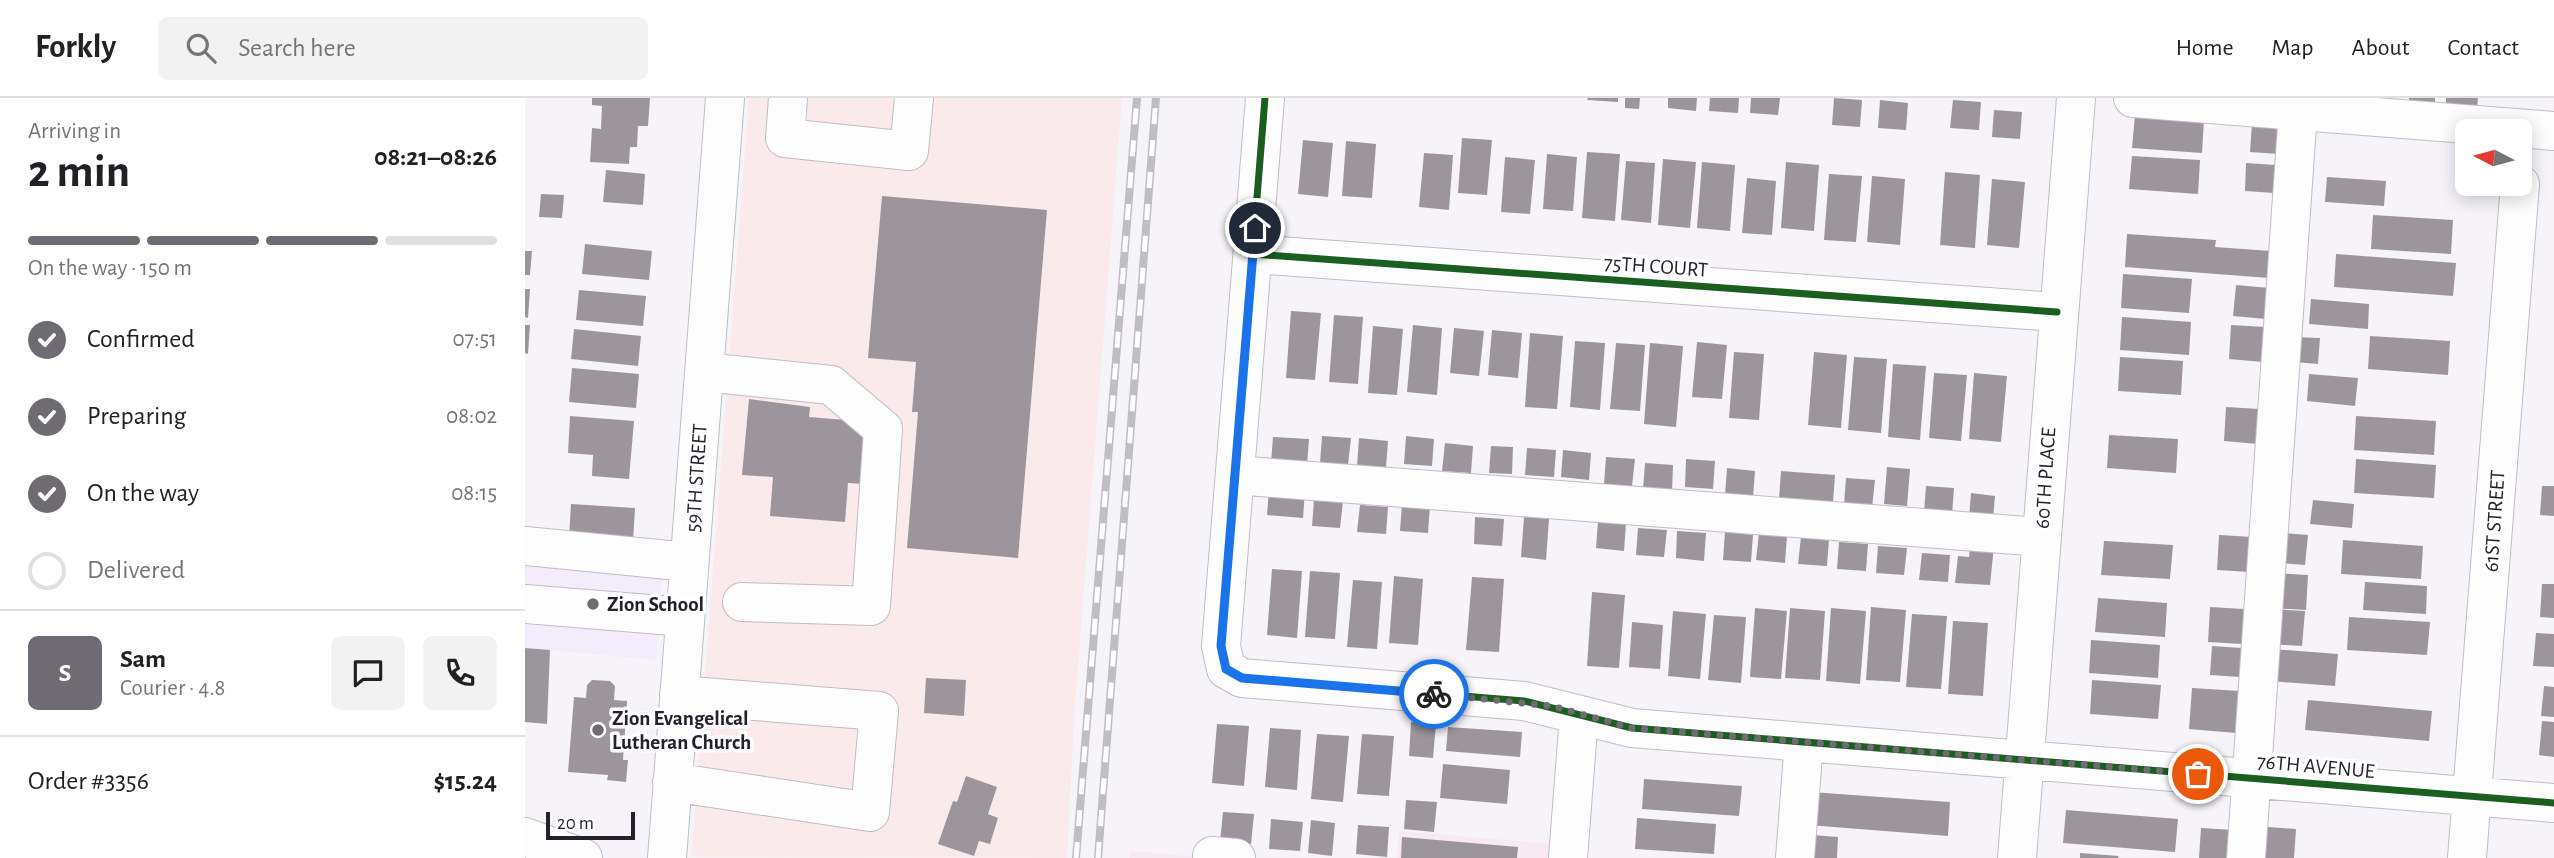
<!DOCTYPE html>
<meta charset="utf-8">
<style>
body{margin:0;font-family:"Alegreya Sans",sans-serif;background:#f2f2f2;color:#202124;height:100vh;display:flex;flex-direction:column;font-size:26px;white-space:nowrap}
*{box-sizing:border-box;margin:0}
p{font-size:23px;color:#757577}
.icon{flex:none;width:38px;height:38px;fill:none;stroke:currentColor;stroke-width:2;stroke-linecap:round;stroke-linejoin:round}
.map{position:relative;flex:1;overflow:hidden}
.panel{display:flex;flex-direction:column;background:#fff;width:525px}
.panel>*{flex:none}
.needle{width:46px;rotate:276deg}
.fabs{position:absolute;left:1930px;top:21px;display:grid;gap:14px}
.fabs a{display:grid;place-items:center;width:77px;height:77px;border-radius:10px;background:#fff;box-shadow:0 4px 18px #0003;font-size:35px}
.scale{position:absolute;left:21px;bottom:18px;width:89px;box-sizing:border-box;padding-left:7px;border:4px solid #25212b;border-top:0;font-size:19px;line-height:24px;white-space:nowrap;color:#25212b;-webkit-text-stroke:5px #fff;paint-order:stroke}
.pin{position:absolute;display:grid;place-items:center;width:60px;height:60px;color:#fff;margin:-30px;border:4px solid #fff;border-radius:50%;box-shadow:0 2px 7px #0007}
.courier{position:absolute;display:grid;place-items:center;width:70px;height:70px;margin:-35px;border:5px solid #1a73e8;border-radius:50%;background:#fff;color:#222;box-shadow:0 2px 9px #0007}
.head em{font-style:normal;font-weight:600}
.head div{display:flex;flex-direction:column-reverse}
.head{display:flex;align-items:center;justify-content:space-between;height:119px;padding:0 28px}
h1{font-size:46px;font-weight:600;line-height:52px}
.bar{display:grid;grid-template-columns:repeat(4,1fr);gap:10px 7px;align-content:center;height:84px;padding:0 28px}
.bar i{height:9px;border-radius:5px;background:#e0e0e0}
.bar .selected{background:#6e6b73}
.bar p{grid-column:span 4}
.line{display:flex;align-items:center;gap:18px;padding:0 28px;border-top:2px solid #e0e0e0}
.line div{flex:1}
.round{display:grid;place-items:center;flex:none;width:74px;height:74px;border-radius:10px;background:#f2f2f2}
ol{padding:0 28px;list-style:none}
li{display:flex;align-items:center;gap:21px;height:77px}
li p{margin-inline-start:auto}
li .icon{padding:7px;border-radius:50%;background:#6e6b73;color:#fff;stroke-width:4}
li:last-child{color:#757577}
li i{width:38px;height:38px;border:4px solid #e0e0e0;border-radius:50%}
header{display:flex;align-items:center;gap:42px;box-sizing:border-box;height:98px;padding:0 35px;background:#fff;border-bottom:2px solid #e0e0e0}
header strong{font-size:33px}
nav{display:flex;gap:38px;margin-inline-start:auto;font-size:24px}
.search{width:490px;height:63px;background:#f2f2f2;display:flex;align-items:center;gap:18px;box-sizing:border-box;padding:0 24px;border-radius:10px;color:#757577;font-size:26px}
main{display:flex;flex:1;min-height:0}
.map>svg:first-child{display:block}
.commercial{fill:#f8eaf2}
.industrial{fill:#faeaeb}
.built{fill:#f3edfb}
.building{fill:#9c969c}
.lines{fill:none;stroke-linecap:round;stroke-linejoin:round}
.minor-casing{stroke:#c0bcc4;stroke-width:40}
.major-casing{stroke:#c0bcc4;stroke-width:40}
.minor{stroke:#fefdfe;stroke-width:38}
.major{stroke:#fefdfe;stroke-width:38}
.rail-casing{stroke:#bfbec0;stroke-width:8}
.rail{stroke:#fff;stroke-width:5;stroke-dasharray:16;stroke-linecap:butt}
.cycleway-casing{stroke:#fff;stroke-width:11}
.cycleway{stroke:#1b5e20;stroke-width:7}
.done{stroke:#6e6b73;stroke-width:7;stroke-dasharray:0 12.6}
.route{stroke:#1a73e8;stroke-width:9}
.poi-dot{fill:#6e6b73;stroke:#fff;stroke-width:2.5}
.labels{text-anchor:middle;stroke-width:7;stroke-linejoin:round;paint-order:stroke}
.street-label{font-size:21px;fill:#25212b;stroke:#fff}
.poi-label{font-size:21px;font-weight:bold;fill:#25212b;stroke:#fff;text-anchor:start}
</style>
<header>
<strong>Forkly</strong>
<div class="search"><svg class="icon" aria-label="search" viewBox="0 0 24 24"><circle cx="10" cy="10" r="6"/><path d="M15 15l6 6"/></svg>Search here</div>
<nav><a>Home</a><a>Map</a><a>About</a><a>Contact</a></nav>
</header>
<main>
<section class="panel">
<div class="head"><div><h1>2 min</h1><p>Arriving in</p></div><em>08:21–08:26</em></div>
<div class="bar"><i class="selected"></i><i class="selected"></i><i class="selected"></i><i></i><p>On the way · 150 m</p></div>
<ol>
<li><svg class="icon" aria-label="check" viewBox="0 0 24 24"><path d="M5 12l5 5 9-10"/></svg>Confirmed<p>07:51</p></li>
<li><svg class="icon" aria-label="check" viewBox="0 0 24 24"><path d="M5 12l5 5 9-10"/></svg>Preparing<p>08:02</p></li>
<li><svg class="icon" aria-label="check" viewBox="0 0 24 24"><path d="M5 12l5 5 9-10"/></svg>On the way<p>08:15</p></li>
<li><i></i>Delivered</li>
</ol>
<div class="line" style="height:126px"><b class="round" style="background:#6e6b73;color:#fff">S</b><div><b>Sam</b><p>Courier · 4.8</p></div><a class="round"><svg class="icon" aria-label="chat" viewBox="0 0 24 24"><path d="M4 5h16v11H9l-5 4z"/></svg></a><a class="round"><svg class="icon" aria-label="phone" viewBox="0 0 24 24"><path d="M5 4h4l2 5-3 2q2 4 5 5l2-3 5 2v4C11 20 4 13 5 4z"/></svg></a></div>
<div class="line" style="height:91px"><div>Order #3356</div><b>$15.24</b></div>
</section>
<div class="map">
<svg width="2029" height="760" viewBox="0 0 2029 760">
<rect width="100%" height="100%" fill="#f6f4f9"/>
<path class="commercial" d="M874 733 1042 747 1041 760H872Z
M605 753 685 760H604Z"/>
<path class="industrial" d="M224 0H597L549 621 542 760 166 759Z"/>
<path class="built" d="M0 450 139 462 131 562 0 550Z"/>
<path class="building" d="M67 0H125L123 28H113L112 49H105L104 66 65 64 67 30 76 31 77 8 67 7Z
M1063 0H1093V4L1062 2Z
M1100 0H1115L1114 11 1100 10Z
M1143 0H1172L1171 13 1143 10Z
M1185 0H1214L1213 15 1184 13Z
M1226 0H1255L1253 17 1225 15Z
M1309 0 1337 2 1335 29 1307 27Z
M1884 0H1910V5L1884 2Z
M1921 0H1953L1952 11 1921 8Z
M1355 2 1383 5 1381 32 1353 30Z
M1428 2 1456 4 1454 32 1425 30Z
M1469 12 1497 14 1495 41 1467 39Z
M1610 17 1679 21 1677 55 1607 50Z
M1727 25 1756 27 1754 56 1725 54Z
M937 40 967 42 962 97 933 95Z
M778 42 808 45 803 99 773 96Z
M821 43 851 46 847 100 817 98Z
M1062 54 1095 56 1090 123 1057 120Z
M899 55 928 57 924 112 894 109Z
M1022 56 1052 59 1048 113 1018 111Z
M1607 58 1675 62 1673 96 1604 91Z
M980 59 1010 62 1005 116 976 114Z
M1138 61 1171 64 1165 130 1133 127Z
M1101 63 1130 65 1126 125 1096 122Z
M1177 64 1210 67 1205 133 1172 130Z
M1261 64 1294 67 1289 133 1256 130Z
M1721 65 1751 67 1749 95 1720 93Z
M81 72 120 76 118 107 78 104Z
M1420 74 1455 77 1450 150 1415 147Z
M1304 76 1337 78 1331 144 1299 142Z
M1347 78 1380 81 1375 147 1342 144Z
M1802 79 1861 83 1859 108 1800 104Z
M1222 80 1251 83 1247 137 1217 135Z
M1467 81 1500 84 1494 150 1462 147Z
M16 96 39 97 37 120 14 119Z
M357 98 522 112 493 460 382 450 393 314H387L391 264 343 260Z
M1848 117 1928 122 1926 156 1846 151Z
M1602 136 1691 142 1690 149 1746 153 1744 180 1600 169Z
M60 146 127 153 124 182 57 176Z
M0 153H7L5 177H0Z
M1811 156 1931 165 1928 198 1809 189Z
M1598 176 1667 181 1664 215 1596 210Z
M1711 187 1744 190 1741 221 1708 218Z
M0 191H5L3 220 0 219Z
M54 192 121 198 118 228 51 222Z
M1786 201 1844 206 1843 231 1784 226Z
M766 213 796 215 790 282 761 280Z
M809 217 838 219 833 286 804 284Z
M1597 219 1666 224 1664 257 1595 252Z
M0 227H5L3 256 0 255Z
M888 227 917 230 912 297 882 294Z
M1706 227 1740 229 1738 264 1704 261Z
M848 228 878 231 872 297 843 295Z
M929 230 959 233 954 278 925 275Z
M49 231 116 238 113 268 46 261Z
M967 232 997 235 993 280 963 277Z
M1005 235 1038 238 1032 311 1000 309Z
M1845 238 1925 243 1923 277 1843 271Z
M1770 239 1795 240 1793 266 1769 264Z
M1050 243 1080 245 1075 312 1045 309Z
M1172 244 1202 247 1197 301 1167 299Z
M1091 245 1120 247 1115 313 1085 311Z
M1125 245 1158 248 1151 329 1119 326Z
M1209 254 1239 256 1234 322 1204 320Z
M1289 254 1322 257 1316 330 1283 327Z
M1329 259 1362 261 1356 335 1323 332Z
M1595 259 1658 263 1656 297 1593 293Z
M1368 266 1401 268 1395 342 1363 339Z
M47 270 114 276 111 310 44 304Z
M1409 275 1442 277 1436 343 1404 340Z
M1449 275 1482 278 1476 344 1444 341Z
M1784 276 1833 280 1830 308 1782 303Z
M224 301 285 309 284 319 345 324 340 386 323 385 320 424 245 418 248 379 217 377Z
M1701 309 1735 311 1733 346 1699 343Z
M45 318 109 323 104 381 67 378 68 357 43 355Z
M1831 318 1911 323 1909 357 1829 352Z
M1584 337 1653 341 1651 375 1582 370Z
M797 338 826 340 823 367 795 365Z
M881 338 909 341 907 368 879 366Z
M748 339 784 341 782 368 746 365Z
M834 340 863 343 861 370 832 368Z
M920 345 948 348 946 375 917 373Z
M966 348 988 349 987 376 964 375Z
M1002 350 1031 352 1029 379 1000 377Z
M1038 352 1066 355 1064 382 1036 379Z
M1081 359 1110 361 1107 388 1079 386Z
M1161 361 1190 363 1188 391 1160 389Z
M1831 361 1911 367 1909 400 1829 395Z
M1120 365 1148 367 1147 394 1118 392Z
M1362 369 1385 371 1382 408 1359 406Z
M1202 370 1230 373 1228 400 1200 397Z
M1256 373 1310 377 1308 404 1254 401Z
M1321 380 1350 382 1347 410 1319 407Z
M1401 388 1429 390 1427 417 1399 415Z
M2017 388H2029V418L2015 417Z
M744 391 780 393 778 420 742 417Z
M1446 395 1470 398 1468 422 1444 420Z
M789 401 818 403 815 430 787 428Z
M1788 402 1829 406 1827 430 1785 426Z
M46 406 110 410 108 444 44 439Z
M877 406 905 408 903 435 875 433Z
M835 407 863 409 861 436 832 434Z
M950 419 979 421 977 448 949 446Z
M999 419 1024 421 1021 462 996 459Z
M1073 423 1101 425 1099 453 1071 450Z
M1113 430 1142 432 1139 459 1111 457Z
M1152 433 1181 435 1179 463 1151 460Z
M1200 434 1228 437 1226 464 1198 462Z
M1234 435 1262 438 1260 465 1231 462Z
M1757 435 1783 437 1780 467 1755 465Z
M1694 437 1728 439 1725 474 1692 472Z
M1276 439 1304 441 1302 468 1273 466Z
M1818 442 1898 448 1896 481 1816 476Z
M1579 443 1648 447 1645 481 1576 477Z
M1314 444 1343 446 1341 473 1312 471Z
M1445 445 1469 448 1465 487 1430 485 1433 458 1444 459Z
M1353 448 1382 450 1379 477 1351 475Z
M1397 455 1425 457 1423 484 1394 482Z
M747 471 777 473 772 540 742 537Z
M785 473 815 475 810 541 780 539Z
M1749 475 1783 477 1781 512 1747 510Z
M869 478 898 481 893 547 864 545Z
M947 479 979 481 974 554 941 552Z
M828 482 857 484 852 551 822 549Z
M1840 484 1902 488 1901 516 1838 512Z
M2017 486H2029V520L2015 519Z
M1067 494 1100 497 1094 570 1062 568Z
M1573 500 1642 505 1640 539 1570 534Z
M1346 509 1381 512 1375 584 1341 582Z
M1685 509 1719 511 1717 546 1683 544Z
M1230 510 1262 513 1256 581 1225 579Z
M1265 510 1300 513 1295 582 1260 580Z
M1306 510 1341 513 1335 586 1301 583Z
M1746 511 1780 513 1777 548 1743 546Z
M1148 513 1181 516 1175 581 1143 578Z
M1387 516 1422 518 1416 591 1381 589Z
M1189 517 1221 519 1216 585 1183 582Z
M1824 519 1905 524 1902 557 1822 552Z
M1428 523 1463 525 1458 598 1423 596Z
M1107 524 1138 527 1135 571 1104 569Z
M2011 535 2029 536V569L2008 568Z
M1566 542 1635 547 1633 580 1564 575Z
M1687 548 1717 550 1715 579 1685 577Z
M0 550 25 552 22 626 0 624Z
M1748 551 1813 556 1810 588 1745 583Z
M401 580 441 582 439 618 399 615Z
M67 582 85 583 90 588 89 602 102 603 98 662H103L101 684 82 682 83 677 43 674 49 599 61 600 62 587Z
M1567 582 1636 587 1633 621 1565 616Z
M2019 588 2029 589V619L2016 618Z
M1667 590 1715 593 1711 635 1664 631Z
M1783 602 1907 613 1904 643 1780 632Z
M2017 623 2029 624V659L2014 657Z
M886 624 911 626 908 660 884 658Z
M692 626 724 628 719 688 687 685Z
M923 629 997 634 995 659 921 653Z
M745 630 776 632 772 692 740 689Z
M792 636 824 638 818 704 786 701Z
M837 636 869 638 864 698 832 696Z
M918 666 985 672 982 706 915 700Z
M441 678 472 689 463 716 473 720 465 746 454 743 449 758 413 746 428 703 432 704Z
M1119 681 1217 688 1214 718 1117 711Z
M1286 694 1425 704 1423 738 1283 727Z
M881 702 912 704 909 734 879 731Z
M1541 712 1653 721 1650 754 1538 745Z
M698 714 729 716 726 746 695 744Z
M1112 720 1191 726 1189 756 1110 751Z
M746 721 778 724 775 753 744 751Z
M786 722 810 725 807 758 783 755Z
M833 727 864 729 862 759 831 756Z
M1731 728 1771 731 1769 760H1728Z
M1676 730 1710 732 1708 760H1674Z
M1287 737 1313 739 1312 760H1286Z
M877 739 993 749 992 760H876Z
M1555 755 1594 758 1593 760H1555Z"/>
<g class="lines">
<g class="minor-casing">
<path id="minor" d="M263 0 260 40 384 53 389 0
M740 0 696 548 701 571 717 580 999 603 1107 630 2029 705
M1608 0 2029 33
M728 156 1532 214
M179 274 306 287 358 331 346 508 217 504
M710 377 1516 439
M0 448 164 464
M0 506 160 519
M147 684 345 714 354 613 154 597
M687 758 711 760
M142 760 200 0
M1043 760 1054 618
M1270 760 1279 644
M1492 760 1551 0
M1721 760 1773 13
M1942 760 1995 86"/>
</g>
<g class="major-casing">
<path id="major" d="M0 739 58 760"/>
</g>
<use href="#minor" class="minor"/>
<use href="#major" class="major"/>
<g class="rail-casing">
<path id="rail" d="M551 760 612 0
M573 760 631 0"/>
</g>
<use href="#rail" class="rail"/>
<g class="cycleway-casing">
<path id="cycleway" d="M740 0 696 548 701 571 717 580 999 603 1107 630 2029 705
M728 156 1532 214"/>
</g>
<use href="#cycleway" class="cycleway"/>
</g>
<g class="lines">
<path class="done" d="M909 596 1027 608 1107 630 1673 676"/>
<path class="route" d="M730 130 696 548 701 571 717 580 909 596"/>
</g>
<g class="poi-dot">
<circle cx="68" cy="506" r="7"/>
<circle cx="73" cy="632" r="7"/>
</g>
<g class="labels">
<g class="street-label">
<text transform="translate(1131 168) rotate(4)" y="7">75TH COURT</text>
<text transform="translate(171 380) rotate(-86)" y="7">59TH STREET</text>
<text transform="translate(1520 380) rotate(-86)" y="7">60TH PLACE</text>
<text transform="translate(1969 423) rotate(-86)" y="7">61ST STREET</text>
<text transform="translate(1791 668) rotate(5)" y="7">76TH AVENUE</text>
</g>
<g class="poi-label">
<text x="82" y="513">Zion School</text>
<text x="87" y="627">Zion Evangelical<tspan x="87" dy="24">Lutheran Church</tspan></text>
</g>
</g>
</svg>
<div class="fabs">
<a><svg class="needle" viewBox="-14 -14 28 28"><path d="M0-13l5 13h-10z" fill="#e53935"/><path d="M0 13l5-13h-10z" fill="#757577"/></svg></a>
</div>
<div class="scale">20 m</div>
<div class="pin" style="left:1673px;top:676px;background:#ea580c"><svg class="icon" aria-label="bag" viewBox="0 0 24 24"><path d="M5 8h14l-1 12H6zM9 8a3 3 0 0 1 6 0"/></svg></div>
<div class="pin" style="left:730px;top:130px;background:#1f2937"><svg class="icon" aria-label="home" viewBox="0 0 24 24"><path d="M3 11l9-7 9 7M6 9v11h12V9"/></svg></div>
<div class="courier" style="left:909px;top:596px"><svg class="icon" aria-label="bike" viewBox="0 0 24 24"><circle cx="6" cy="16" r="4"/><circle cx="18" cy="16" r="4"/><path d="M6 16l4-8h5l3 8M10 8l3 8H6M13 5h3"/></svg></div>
</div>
</main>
